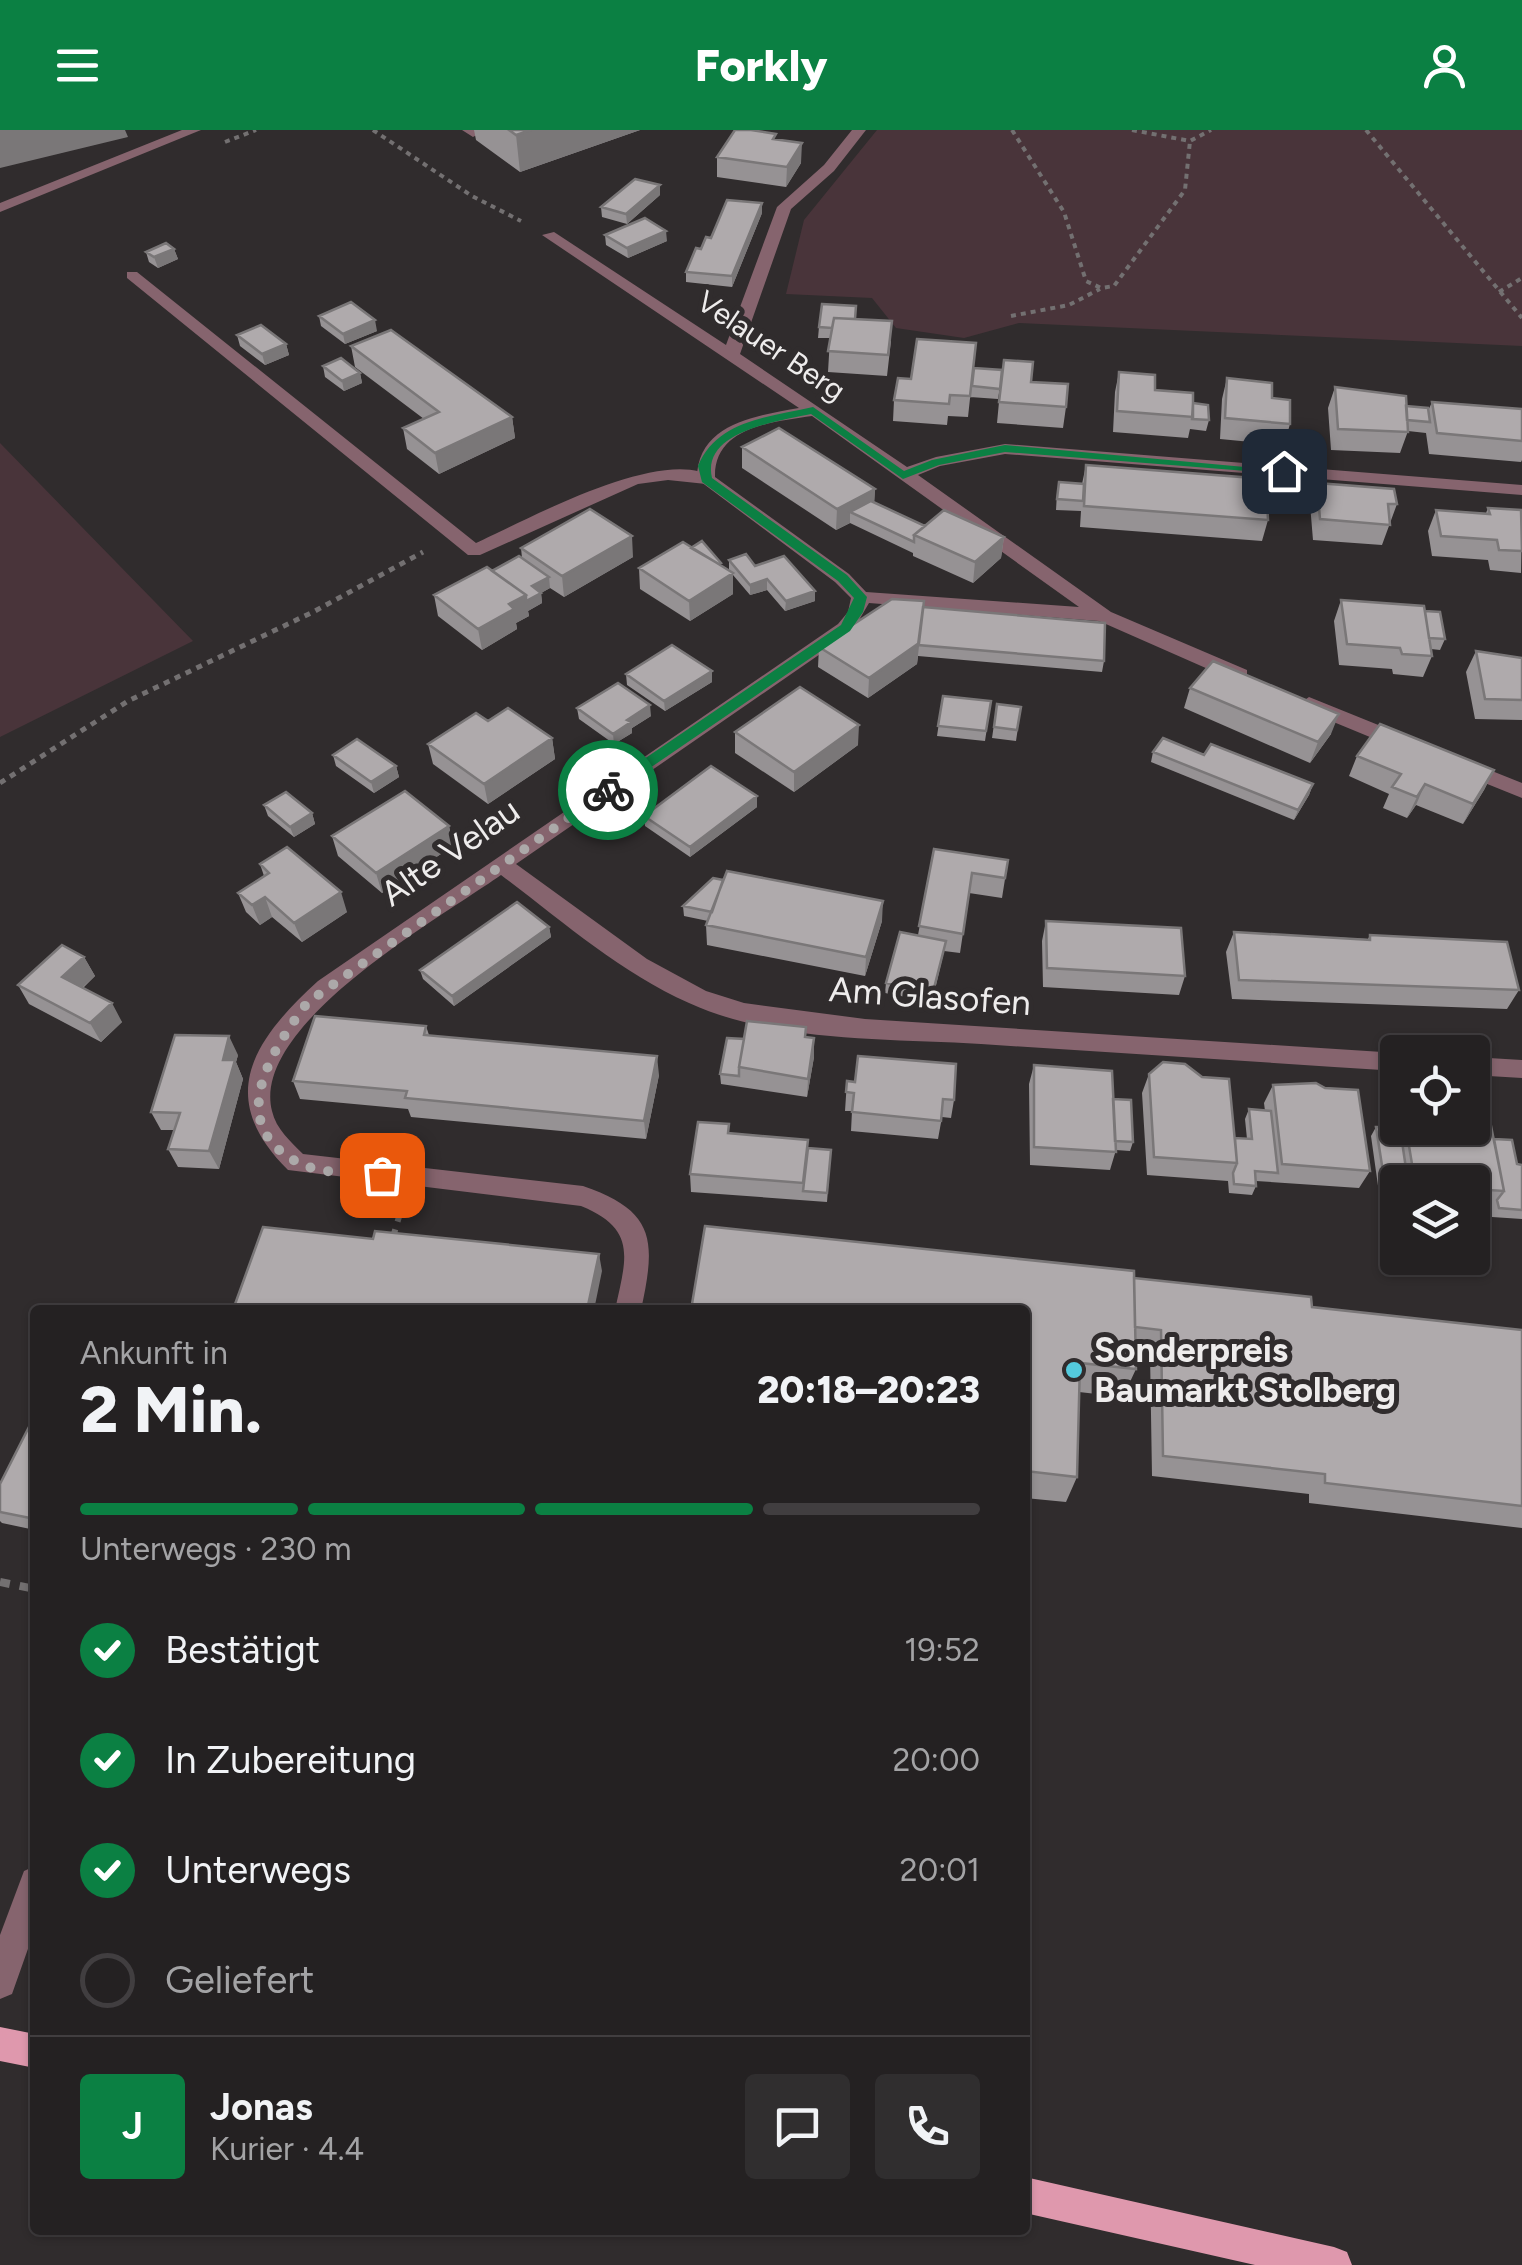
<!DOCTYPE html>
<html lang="de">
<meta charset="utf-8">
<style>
body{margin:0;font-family:Figtree,sans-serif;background:#302e2f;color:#f1f3f6;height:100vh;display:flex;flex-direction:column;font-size:38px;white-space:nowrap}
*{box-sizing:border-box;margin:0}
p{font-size:32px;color:#a3a3a5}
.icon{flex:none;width:55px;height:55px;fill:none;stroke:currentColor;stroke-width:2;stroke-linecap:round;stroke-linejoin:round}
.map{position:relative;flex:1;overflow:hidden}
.side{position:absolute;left:30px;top:1175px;width:1000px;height:930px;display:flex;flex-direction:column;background:#242122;border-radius:10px;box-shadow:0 2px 8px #0004,0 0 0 2px #413e40}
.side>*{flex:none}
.controls{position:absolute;left:1380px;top:905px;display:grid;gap:20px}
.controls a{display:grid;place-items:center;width:110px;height:110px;border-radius:10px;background:#242122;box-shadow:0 2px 8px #0004,0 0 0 2px #413e40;font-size:50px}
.pin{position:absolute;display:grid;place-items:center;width:85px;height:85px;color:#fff;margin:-42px;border-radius:20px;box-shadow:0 5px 15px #0006}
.courier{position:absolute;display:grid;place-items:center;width:100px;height:100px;margin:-50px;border:8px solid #0b8043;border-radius:50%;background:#fff;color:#222;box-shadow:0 2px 12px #0007}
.overview em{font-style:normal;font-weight:800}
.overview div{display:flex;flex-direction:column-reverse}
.overview{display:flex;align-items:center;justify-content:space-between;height:170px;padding:0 50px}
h1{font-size:65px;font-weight:800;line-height:75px}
.bar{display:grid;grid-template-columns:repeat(4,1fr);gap:15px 10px;align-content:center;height:120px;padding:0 50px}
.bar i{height:12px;border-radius:8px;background:#413e40}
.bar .on{background:#0b8043}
.bar p{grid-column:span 4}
.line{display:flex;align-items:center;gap:25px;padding:0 50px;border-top:2px solid #413e40}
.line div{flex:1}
.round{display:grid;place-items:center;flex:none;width:105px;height:105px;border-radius:10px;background:#302e2f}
ol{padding:0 50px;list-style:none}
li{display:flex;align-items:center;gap:30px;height:110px}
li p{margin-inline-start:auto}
li .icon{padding:10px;border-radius:50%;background:#0b8043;color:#fff;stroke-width:4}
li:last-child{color:#a3a3a5}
li i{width:55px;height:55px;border:5px solid #413e40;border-radius:50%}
header{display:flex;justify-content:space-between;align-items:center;height:130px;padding:0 50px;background:#0b8043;color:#fff;font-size:45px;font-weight:800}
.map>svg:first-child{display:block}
.green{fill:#49343a}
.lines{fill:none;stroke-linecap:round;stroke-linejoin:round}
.path-far3{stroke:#737071;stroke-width:4;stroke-dasharray:5 5;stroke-linecap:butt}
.path-far2{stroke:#737071;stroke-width:5;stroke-dasharray:6 6;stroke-linecap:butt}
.path-far1{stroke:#737071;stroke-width:6;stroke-dasharray:8 8;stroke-linecap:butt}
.path{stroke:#737071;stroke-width:8;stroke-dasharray:10 10;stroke-linecap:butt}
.lane{fill:#86646e;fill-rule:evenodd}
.street{fill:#86646e;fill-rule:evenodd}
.primary{fill:#df98ad;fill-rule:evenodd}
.wall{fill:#969294}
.shaded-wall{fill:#7a7778}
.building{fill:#afaaac;stroke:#7a7778;stroke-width:2.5}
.route{fill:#0b8043}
.done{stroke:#aca9a9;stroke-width:10;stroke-dasharray:0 18}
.poi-dot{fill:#54cadd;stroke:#302c2d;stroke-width:4}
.labels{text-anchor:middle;stroke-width:10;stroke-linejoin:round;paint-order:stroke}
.far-street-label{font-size:30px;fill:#eeecec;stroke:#302c2d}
.street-label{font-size:35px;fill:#eeecec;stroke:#302c2d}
.poi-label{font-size:35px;font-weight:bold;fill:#eeecec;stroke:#302c2d;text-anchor:start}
</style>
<header><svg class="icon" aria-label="menu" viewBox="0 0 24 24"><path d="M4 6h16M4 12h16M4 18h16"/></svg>Forkly<svg class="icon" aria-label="person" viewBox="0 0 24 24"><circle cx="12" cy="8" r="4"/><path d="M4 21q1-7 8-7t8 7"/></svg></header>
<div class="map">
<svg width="1522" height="2135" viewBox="0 0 1522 2135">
<rect width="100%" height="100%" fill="#302c2d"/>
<path class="green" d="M877 0H1522V216L1019 193 964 208 896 198 872 168 786 164 804 90Z
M0 313 193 511 0 607Z"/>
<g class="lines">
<path class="path-far3" d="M373 0 472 66 521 91
M1012 0 1064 82 1086 151 1101 158 1114 156 1185 60 1190 11
M1132 0 1190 11 1211 0
M1366 0 1522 188
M225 12 256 0
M1499 162 1522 148
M1011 186 1069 175 1100 159"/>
<path class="path-far2" d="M0 653 128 571 315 481 423 422"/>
<path class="path-far1" d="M393 1107 401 1080"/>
<path class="path" d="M0 1452 35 1459"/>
<path class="lane" d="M182 0H201L0 82V73Z
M462 0H478L480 3 473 7Z
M127 142H137L476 413C525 391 667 312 715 349L706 354 668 350 638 354 480 425H468L127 148Z"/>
<path class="street" d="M852 0H866L834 41 791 79 740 224 907 337 936 327 1005 314 1522 355V365L1005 324 940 336 918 345 1111 482 1247 540V550H1233L1099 491 869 473 852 502 516 734 647 829 706 861 744 873 865 889 1398 923V941C1259 932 1120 923 981 914 886 908 777 913 689 873 619 842 561 790 501 745 440 788 250 895 272 981 276 999 291 1012 303 1024L583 1056C656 1081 656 1111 641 1180H615C626 1129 638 1099 581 1076L288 1040C215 968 252 911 318 851L838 494 848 482 851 468 835 452 697 349C697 294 755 286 799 278L542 105 554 102 726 215 777 77 824 35ZM812 286 1079 477 866 462 849 444 715 347C714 297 772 292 812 286Z
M1309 567 1413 609 1416 614 1406 621 1399 619 1302 579 1299 574Z
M1462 629 1522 653V668L1455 641 1452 636Z
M1472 927 1522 930V948L1472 945Z
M35 1736V1799L12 1864 0 1869V1805L24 1741Z"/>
<path class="primary" d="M0 1897 35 1904V1938L0 1931Z
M1025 2047 1334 2117 1347 2122 1352 2135H1255L1025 2083Z"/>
</g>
<path class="wall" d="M474 0H640L520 42 476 10Z
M717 27 801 33 786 57 717 47Z
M660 65 627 94 602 87 601 77Z
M762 83 732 157 686 152V142L701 119 711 108Z
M605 105 667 111 628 128 606 115Z
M174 119 178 129 158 138 149 132 146 122Z
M319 186 377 201 345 214 321 196Z
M856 189 891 211 887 246 828 242 830 208H818L819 197Z
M237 205 286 214 289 225 265 235 240 216Z
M976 213 968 287 948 286 947 295 893 291 894 270 911 249Z
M351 216 512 287 515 308 439 344 407 319 403 298 424 289 355 237Z
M323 236 360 243 362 253 344 261 325 247Z
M974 238 1031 252 1066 277 1063 298 997 293 1001 251 998 269 970 267Z
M1119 242 1155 260 1193 273 1209 290 1206 301 1190 299 1188 308 1113 302 1115 262Z
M1227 248 1272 268 1290 294 1284 315 1220 309 1222 269Z
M1335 257 1428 281 1432 272 1522 279V330L1521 332 1429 324 1426 303 1408 301 1400 323 1331 320 1328 278Z
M742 317 875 359 874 372 925 396 1004 407 1001 428 973 453 913 426V423L850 393 836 400 742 338Z
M1086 335 1268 390 1262 411 1080 397 1081 381 1056 380 1057 363 1059 352 1082 354Z
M1317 353 1397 374 1382 415 1313 410 1310 374Z
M1488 378 1522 385 1521 443 1490 440 1488 430 1432 426 1428 401 1436 380 1486 383Z
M521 418 633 427 564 467 550 458 541 463 542 473 528 481 529 486 516 493 517 499 482 520 438 486 434 465 522 428Z
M729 430 755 436 815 471 785 481 767 460 750 465 733 445V464L690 491 640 459 639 438 721 436 729 440Z
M1341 470 1425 481 1445 509 1440 520 1431 519 1432 526 1423 547 1393 544 1392 539 1339 535 1334 491Z
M923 479 1104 531 1102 542 918 526 917 534 868 568 818 537 819 517Z
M1476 521 1522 528V590L1475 589 1466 542Z
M626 544 712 552 665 581 627 555Z
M1190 558 1331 604 1310 633 1184 578Z
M943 566 991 571 985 611 937 606Z
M997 574 1021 577 1016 611 992 608Z
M577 578 651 586 632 598V603L614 614 579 589Z
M488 591 552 608 555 629 488 674 433 634 428 614Z
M735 602 858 615 794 662 735 623Z
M1153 622 1204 625 1313 654 1309 665 1294 690 1151 632Z
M333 625 396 636 399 647 374 663 336 636Z
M1357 626 1494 640 1484 660 1463 694 1416 675 1407 688 1383 678 1389 664 1349 646Z
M757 666V677L690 727 645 696 644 686Z
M264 675 312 683 315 694 294 707 268 686Z
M449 696 453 716 382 763 338 726 332 706Z
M934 719 1008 730 1002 768 969 763 960 823 944 821 932 872 885 863 886 853 918 805Z
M260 734 347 782 302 812 272 787 260 795 246 782 238 763 264 746Z
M683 776 882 791 865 846 707 815 706 795 708 791 684 786Z
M1046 791 1185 846 1179 865 1043 857 1042 811Z
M549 797 551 807 454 876 423 849 420 840Z
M1234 802 1368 809 1370 805 1519 860 1507 879 1232 869 1226 822Z
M84 827 95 846 83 858 122 892 101 912 29 874 18 855Z
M426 896 429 905 659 945 646 1009 411 987 408 979 300 969 293 951Z
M806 897V907L814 908V927L807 967 721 954 720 944 744 909Z
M238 925 236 932 243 949 219 1039 178 1037 168 1019 174 1000H161L151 982Z
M1034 935 1113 969 1133 1012 1130 1021 1116 1020 1110 1040 1030 1035 1029 954Z
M1149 944 1235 1008 1247 1009 1245 989 1249 979 1265 981 1264 973 1273 955 1370 1041 1359 1058 1256 1051V1056L1252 1065 1229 1063 1228 1051 1147 1045 1142 963Z
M847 951 954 970 951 988 942 987 938 1009 851 1001 852 981H845Z
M1398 964V998H1472L1494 1009 1517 1034 1522 1035V1089L1492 1087 1491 1079 1472 1077V1052H1398V1072L1380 1070 1371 1006 1376 997 1393 998 1390 978Z
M729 994V1003L808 1018 831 1020 827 1072 691 1062 690 1044Z
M1134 1148 1312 1177 1522 1200V1398L1309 1373V1364L1152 1346 1150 1223 1136 1221V1239L1123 1267 1079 1262 1077 1347 1066 1372 1025 1368V1180Z
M35 1285V1400L2 1393 0 1391V1354Z"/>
<path class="shaded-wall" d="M0 0H125L128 7 0 38Z
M531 0H640L520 42 516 5Z
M802 13 801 33 786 57 787 37Z
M660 55V65L627 94 626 84Z
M762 73V83L732 157V146Z
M666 101 667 111 628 128 627 118Z
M174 119 178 129 158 138 154 127Z
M375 190 377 201 345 214 343 204Z
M286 214 289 225 265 235 262 224Z
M360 243 362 253 344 261 342 251Z
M512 287 515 308 439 344 435 323Z
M875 359 874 380 850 382V393L836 400 837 379Z
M632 406 633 427 564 467 562 446Z
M1004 407 1001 428 973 453 975 432Z
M733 443V464L690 491 689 471Z
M549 447 550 458 541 463 542 473 528 481 529 486 516 493 517 499 482 520 478 499 532 456Z
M767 449V460L750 465V455Z
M815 461V471L785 481 786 471Z
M924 471 917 534 868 568 869 548Z
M712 541V552L665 581 664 571Z
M650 575 651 586 632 598V603L614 614 613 604 627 590Z
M1339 584 1331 604 1310 633 1318 612Z
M859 595 858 615 794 662V642Z
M552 608 555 629 488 674 484 654Z
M396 636 399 647 374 663 371 652Z
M1494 640 1484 660 1463 694 1473 674Z
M1313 654 1309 665 1294 690 1298 680Z
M1425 654 1416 675 1407 688 1417 667Z
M757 666V677L690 727V717Z
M312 683 315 694 294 707 290 697Z
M449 696 453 716 382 763 376 743Z
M341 762 347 782 302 812 294 793Z
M265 767 272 787 260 795 252 775Z
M883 771 882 791 865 846 866 827Z
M549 797 551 807 454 876 452 866Z
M84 827 95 846 73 866 62 847Z
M112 873 122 892 101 912 90 893Z
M229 906 238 925 236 932 243 949 219 1039 209 1021 223 930Z
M814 908V927L807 967 808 949Z
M657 926 659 945 646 1009 644 991Z
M599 1124 602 1141 594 1180H587Z"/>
<path class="building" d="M509 0H531L516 5Z
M735 0H751L776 4 773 9 802 13 787 37 717 27Z
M635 49 660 55 626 84 601 77Z
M727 70 762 73 732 146 686 142 696 118 701 119 706 107 711 108Z
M645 88 666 101 627 118 605 105Z
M166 113 174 119 154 127 146 122Z
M351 172 375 190 343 204 319 186Z
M822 174 856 176 855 189 834 188 832 198 819 197Z
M834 188 892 191 888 225 828 221Z
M261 195 286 214 262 224 237 205Z
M391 200 512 287 435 323 403 298 439 282 351 216Z
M917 209 976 213 970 266 950 265 949 274 894 270 898 248 911 249Z
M341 228 360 243 342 251 323 236Z
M1004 230 1033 232 1031 252 1068 254 1066 277 999 272Z
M974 238 1002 240 1000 259 972 256Z
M1119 242 1155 245V260L1193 263V287L1117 281Z
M1227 248 1272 253V268L1290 270V294L1225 288Z
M1335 257 1406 266 1408 302 1338 299Z
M1432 272 1522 279V311L1437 303Z
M1193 273 1208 275 1209 290 1192 289Z
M1406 276 1428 278 1430 292 1407 290Z
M779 298 875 359 837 379 742 317Z
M1086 335 1266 349 1268 390 1084 376Z
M1059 352 1084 354 1083 371 1057 369Z
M1317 353 1394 359 1397 374H1388L1390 395 1320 389Z
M871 371 925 396 914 405V412L850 382Z
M1488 378 1521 380 1522 421 1499 420 1497 410 1441 406 1436 380 1490 384Z
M590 379 632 406 562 446 521 418Z
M944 380 1004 407 975 432 914 405Z
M702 411 721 433 719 434 691 418Z
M683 412 733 443 689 471 639 438Z
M746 424 755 436 784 426 815 461 786 471 767 449 750 455 729 430Z
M519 426 549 447 532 456 541 463 526 471V465L492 441Z
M487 437 526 465 509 474 514 479 478 499 434 465Z
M892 469 924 471 919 513 869 548 819 517Z
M1341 470 1424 476 1432 526 1402 524 1400 518 1347 514Z
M923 477 1105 493 1104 531 918 515Z
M1425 481 1440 482 1445 509 1429 508Z
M672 515 712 541 664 571 626 544Z
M1476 521 1522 528V570L1485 569Z
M1213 531 1339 584 1318 612 1190 558Z
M618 553 650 575 627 590 631 592 613 604 577 578Z
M800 557 859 595 794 642 735 602Z
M943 566 991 571 986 601 938 596Z
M997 574 1021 577 1017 600 994 597Z
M508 578 552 608 484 654 428 614 476 583 488 591Z
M1380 594 1494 640 1473 674 1425 654 1417 667 1392 657 1401 644 1357 626Z
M1163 608 1204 625 1211 614 1313 654 1298 680 1153 622Z
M357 609 396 636 371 652 333 625Z
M711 636 757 666 690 717 644 686Z
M405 661 449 696 376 743 332 706Z
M286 662 312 683 290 697 264 675Z
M287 717 341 762 294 793 265 767 252 775 238 763 269 743 260 734Z
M934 719 1008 730 1005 748 972 743 963 804 919 796Z
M727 741 883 771 866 827 706 795Z
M713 748 723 750 712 782 683 776Z
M517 772 549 797 452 866 420 840Z
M1046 791 1181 798 1185 846 1047 838Z
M900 802 946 811 933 862 886 853Z
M1234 802 1370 810V805L1507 812 1519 860 1239 850Z
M62 815 84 827 62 847 112 873 90 893 18 855Z
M315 886 426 896 424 905 657 926 644 991 405 968 407 961 293 951Z
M747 891 806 897 805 907 814 908 808 949 739 937Z
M175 905 229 906 223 930H235L209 1021 168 1019 180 983 151 982Z
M727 908 744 909 739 937V946L720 944Z
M858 926 956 934 954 970 943 969 941 991 852 982 854 963 846 962 847 951 855 952Z
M1163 932 1185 934 1202 947 1229 949 1237 1033 1154 1027 1149 944Z
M1034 935 1112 941 1116 1022 1034 1017Z
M1316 953 1325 958 1358 960 1370 1041 1282 1034 1273 955Z
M1472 965 1485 966 1504 1061 1472 1059V1052H1415L1406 998H1472Z
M1113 969 1131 970 1133 1012 1115 1011Z
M1249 979 1271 981 1278 1043 1255 1041 1256 1056 1234 1054 1233 1043 1237 1033 1235 1008 1252 1009Z
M698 992 729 994 728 1003 808 1010 803 1053 690 1044Z
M1376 997 1400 998 1408 1052H1398V1062L1386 1061Z
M1494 1009 1512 1010 1517 1034 1522 1035V1080L1499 1078 1497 1070 1504 1061Z
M808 1018 831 1020 827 1063 803 1061Z
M705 1096 1134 1141 1136 1239 1080 1233 1077 1347 1025 1341V1180H691Z
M263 1097 373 1109 375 1101 599 1124 587 1180H263L234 1177Z
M1134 1148 1311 1167 1312 1177 1522 1200V1376L1325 1353V1344L1163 1326 1161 1200 1135 1197Z
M35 1285V1389L0 1382V1354Z"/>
<path class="route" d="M813 277 904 341 932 330 1005 315 1289 341 1284 344 1005 322 939 335 903 349 811 284C779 291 701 301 712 348L847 445 867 467 863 482 850 501 612 664H603V657L841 495 854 468 838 451 702 352 698 336C717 290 769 287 813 277Z"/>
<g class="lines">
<path class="done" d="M382 1045C357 1042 320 1045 297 1032 223 993 273 919 307 873L608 660"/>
</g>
<circle class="poi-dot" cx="1074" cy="1240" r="10"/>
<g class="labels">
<g class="far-street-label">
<text transform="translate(771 216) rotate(34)" y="10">Velauer Berg</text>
</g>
<g class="street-label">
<text transform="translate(450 722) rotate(-35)" y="12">Alte Velau</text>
<text transform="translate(930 866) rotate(4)" y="12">Am Glasofen</text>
</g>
<g class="poi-label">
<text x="1094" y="1232">Sonderpreis<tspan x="1094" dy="40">Baumarkt Stolberg</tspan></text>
</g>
</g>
</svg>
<div class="controls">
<a><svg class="icon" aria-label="locate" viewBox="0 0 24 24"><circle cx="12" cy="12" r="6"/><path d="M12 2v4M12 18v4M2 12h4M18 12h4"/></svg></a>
<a><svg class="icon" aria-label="layers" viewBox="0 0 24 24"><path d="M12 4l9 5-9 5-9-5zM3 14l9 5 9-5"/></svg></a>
</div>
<div class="pin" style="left:382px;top:1045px;background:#ea580c"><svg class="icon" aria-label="bag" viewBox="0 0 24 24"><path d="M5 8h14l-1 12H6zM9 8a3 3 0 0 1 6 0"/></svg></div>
<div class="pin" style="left:1284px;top:341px;background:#1f2937"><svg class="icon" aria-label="home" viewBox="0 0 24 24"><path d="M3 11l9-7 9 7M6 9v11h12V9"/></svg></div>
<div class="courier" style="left:608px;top:660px"><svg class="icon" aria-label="bike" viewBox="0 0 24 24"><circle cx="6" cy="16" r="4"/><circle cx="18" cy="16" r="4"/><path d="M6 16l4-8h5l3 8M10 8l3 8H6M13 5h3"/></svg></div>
<section class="side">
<div class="overview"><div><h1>2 Min.</h1><p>Ankunft in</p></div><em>20:18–20:23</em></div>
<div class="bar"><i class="on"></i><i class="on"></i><i class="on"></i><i></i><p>Unterwegs · 230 m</p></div>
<ol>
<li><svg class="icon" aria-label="check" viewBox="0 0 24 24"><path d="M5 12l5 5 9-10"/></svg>Bestätigt<p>19:52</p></li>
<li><svg class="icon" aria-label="check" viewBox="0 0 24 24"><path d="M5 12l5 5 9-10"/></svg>In Zubereitung<p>20:00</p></li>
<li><svg class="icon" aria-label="check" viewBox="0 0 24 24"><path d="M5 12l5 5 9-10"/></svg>Unterwegs<p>20:01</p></li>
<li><i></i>Geliefert</li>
</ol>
<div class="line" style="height:180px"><b class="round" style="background:#0b8043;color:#fff">J</b><div><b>Jonas</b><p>Kurier · 4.4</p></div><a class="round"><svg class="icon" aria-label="chat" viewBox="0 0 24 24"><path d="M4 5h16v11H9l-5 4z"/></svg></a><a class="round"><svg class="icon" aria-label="phone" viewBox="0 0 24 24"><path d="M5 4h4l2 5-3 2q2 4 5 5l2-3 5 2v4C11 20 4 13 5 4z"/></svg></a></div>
</section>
</div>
